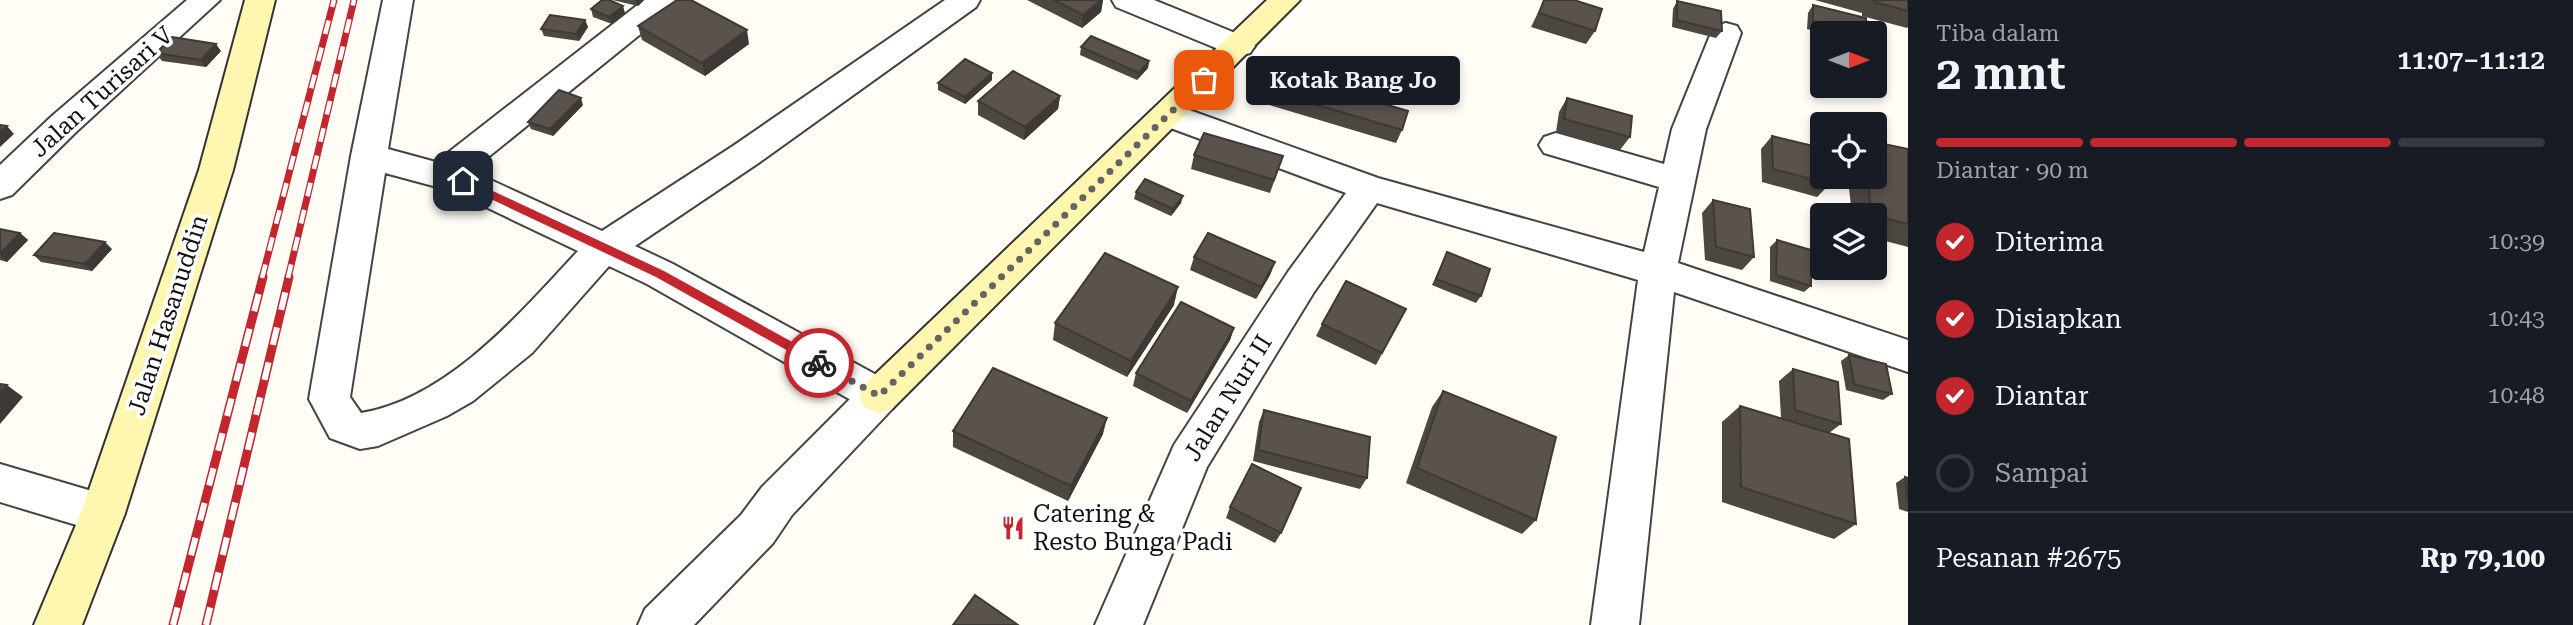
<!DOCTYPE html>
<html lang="id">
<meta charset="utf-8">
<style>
body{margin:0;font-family:"Roboto Serif",serif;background:#242831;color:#f1f3f6;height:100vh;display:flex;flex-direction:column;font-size:26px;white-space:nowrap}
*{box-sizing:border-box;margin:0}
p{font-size:23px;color:#9ea1a6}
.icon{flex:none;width:38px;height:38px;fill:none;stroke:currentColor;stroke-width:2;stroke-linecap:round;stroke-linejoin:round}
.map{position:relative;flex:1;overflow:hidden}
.sheet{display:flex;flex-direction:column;background:#171b24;width:665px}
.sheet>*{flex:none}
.needle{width:46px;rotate:90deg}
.controls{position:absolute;left:1810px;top:21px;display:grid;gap:14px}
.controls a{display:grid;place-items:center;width:77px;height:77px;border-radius:7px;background:#171b24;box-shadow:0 4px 10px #0003;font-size:35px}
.pin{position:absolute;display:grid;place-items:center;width:60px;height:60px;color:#fff;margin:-30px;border-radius:14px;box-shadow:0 4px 10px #0006}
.courier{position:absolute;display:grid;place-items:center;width:70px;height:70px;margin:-35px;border:5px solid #c4262e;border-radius:50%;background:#fff;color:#222;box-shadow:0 2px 9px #0007}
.bubble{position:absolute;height:49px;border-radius:7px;background:#171b24;box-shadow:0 4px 10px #0003;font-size:23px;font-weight:600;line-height:49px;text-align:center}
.headline em{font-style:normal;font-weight:600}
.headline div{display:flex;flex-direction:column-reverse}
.headline{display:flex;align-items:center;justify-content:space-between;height:119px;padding:0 28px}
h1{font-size:46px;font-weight:600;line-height:52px}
.bar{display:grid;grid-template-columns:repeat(4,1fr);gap:10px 7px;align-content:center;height:84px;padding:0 28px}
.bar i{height:9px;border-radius:5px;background:#363941}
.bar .active{background:#c4262e}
.bar p{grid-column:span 4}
.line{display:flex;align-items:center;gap:18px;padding:0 28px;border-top:2px solid #363941}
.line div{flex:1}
ol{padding:0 28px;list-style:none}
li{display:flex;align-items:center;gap:21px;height:77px}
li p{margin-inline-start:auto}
li .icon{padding:7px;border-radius:50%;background:#c4262e;color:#fff;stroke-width:4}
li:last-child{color:#9ea1a6}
li i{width:38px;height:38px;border:4px solid #363941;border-radius:50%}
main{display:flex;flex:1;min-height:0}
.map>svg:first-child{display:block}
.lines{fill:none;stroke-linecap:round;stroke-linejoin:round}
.minor-casing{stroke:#444;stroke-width:4}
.tertiary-casing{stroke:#444;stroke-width:4}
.secondary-casing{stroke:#333;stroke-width:4}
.minor{fill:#fff;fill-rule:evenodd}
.tertiary{fill:#fff;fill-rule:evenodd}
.secondary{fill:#fff6b0;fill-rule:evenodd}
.rail-far1-casing{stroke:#c4262e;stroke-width:7}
.rail-casing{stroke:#c4262e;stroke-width:9}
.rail-far1{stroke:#fff;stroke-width:4.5;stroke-dasharray:14;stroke-linecap:butt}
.rail{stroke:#fff;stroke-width:6;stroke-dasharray:18;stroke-linecap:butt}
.wall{fill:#4d4742}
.shaded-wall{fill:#3f3936}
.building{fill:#5a524d;stroke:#3f3936;stroke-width:2}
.route{fill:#c4262e}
.done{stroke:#646461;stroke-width:7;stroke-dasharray:0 12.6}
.labels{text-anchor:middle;stroke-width:7;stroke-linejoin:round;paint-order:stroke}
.street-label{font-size:24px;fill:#111;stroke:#fff}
.poi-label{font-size:24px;fill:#111;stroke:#fff;text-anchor:start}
</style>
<main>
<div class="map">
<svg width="1908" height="625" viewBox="0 0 1908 625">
<rect width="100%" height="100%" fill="#fffdf5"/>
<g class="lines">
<g class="minor-casing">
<path id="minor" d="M187 0H220L76 132 12 195 0 199V165L52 116Z
M383 0H413L388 149 436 162 644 0H678L674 7 471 171 602 231 733 146 945 0H980L976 7 757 164 635 246 673 264 893 384 899 396 893 408 879 413 865 408 647 284 609 266 532 353 473 401 447 416 378 446 360 449 330 438 309 399 351 156ZM385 173 452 191 578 251C520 313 449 398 361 413L350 397Z
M1112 0H1154L1250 39 1255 46 1250 53 1239 56 1228 53 1116 7Z
M1726 23 1737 26 1741 33 1706 129 1678 263 1908 340V372L1674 292 1639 625H1591L1638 280 1377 203 1314 292 1207 467 1143 625H1095L1174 445 1288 272 1346 193 1157 123 1152 115 1157 107 1169 104 1181 107 1378 178 1644 252 1659 187 1544 153 1539 145 1544 137 1556 133 1664 164 1672 129 1711 33 1715 26Z
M0 464 119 499 125 513 119 527 103 533 0 502Z"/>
</g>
<g class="tertiary-casing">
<path id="tertiary" d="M879 379 893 384 899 396 893 408 792 515 773 543 694 625H638L645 609 741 515 762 487 865 384Z"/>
</g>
<g class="secondary-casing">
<path id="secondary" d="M245 0H275L233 170 125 513 82 625H34L81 513 199 170Z
M1267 0H1300L893 408 879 413 865 408 859 396 865 384Z"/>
</g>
<use href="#minor" class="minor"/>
<use href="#tertiary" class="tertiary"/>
<use href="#secondary" class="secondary"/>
<g class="rail-far1-casing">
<path id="rail-far1" d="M262 278 334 0
M288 278 354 0"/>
</g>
<g class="rail-casing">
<path id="rail" d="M173 625 263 277
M206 625 289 277"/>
</g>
<use href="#rail-far1" class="rail-far1"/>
<use href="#rail" class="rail"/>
</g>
<path class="wall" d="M612 0H644L638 6Z
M1027 0H1103L1101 12 1082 28Z
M1544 0H1574L1595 31 1586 44 1531 27Z
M1815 0H1908V27L1907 28 1862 16V13Z
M1677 1 1722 31 1716 38 1672 27 1673 9Z
M1813 5 1867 33H1822V66L1818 65 1814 41 1821 33 1807 29 1808 13Z
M591 9 625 13 612 24 593 17Z
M585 20 588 27 579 41 544 36 541 29Z
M638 26 749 44 705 76 642 40Z
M1081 47 1149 61 1148 68 1137 80 1080 55Z
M221 51 206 67 162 61 156 53Z
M992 73V80L965 104 938 90V83Z
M1260 88 1402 130 1396 143 1256 101Z
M1060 96 1058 109 1024 140 978 115V101Z
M1567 98 1630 137 1620 150 1556 132 1559 112Z
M583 105 553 136 531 129 528 122Z
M1772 136 1830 184 1817 197 1762 182 1761 149Z
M1908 149V247L1874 238V215H1852L1849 188 1836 185 1834 177H1874Z
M1194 155 1283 156 1270 193 1191 169Z
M1136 192 1181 203 1171 216 1134 199Z
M1713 200 1754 257 1742 270 1705 260 1702 213Z
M0 229 20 233 28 240 7 262 0 260Z
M1777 240 1811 286 1804 292 1770 281V247Z
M112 249 92 271 41 262 34 255Z
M1447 252 1481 296 1476 303 1432 285Z
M1194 257 1275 262 1270 275 1256 299 1190 270Z
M1174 305 1127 377 1053 340 1055 323Z
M1406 309 1376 365 1316 336 1322 324Z
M1234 328 1230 340 1187 413 1133 386 1136 373Z
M1849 355 1892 394 1883 400 1846 390 1841 361Z
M1793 369 1841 424 1829 433 1856 524 1834 539 1722 502V422L1740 406 1781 418 1779 381Z
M1443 391 1536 520 1522 534 1406 483 1432 407Z
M1264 410 1367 478 1360 489 1253 461 1259 422Z
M953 431 1103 434 1068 501 953 447Z
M1905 477 1908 478V512L1899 509 1896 483Z
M1230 507 1281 533 1275 543 1226 518Z"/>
<path class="shaded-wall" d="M636 0H644L638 6Z
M1101 0H1103L1101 12 1082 28 1083 15Z
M623 6 625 13 612 24 609 17Z
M585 20 588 27 579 41 576 34Z
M747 30 749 44 705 76 702 63Z
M216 44 221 51 206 67 201 60Z
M1149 61 1148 68 1137 80 1139 73Z
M992 73V80L965 104V97Z
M1060 96 1058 109 1024 140 1025 127Z
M581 98 583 105 553 136 550 129Z
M7 126 14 134 0 147V133Z
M1183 196 1181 203 1171 216 1173 209Z
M20 233 28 240 7 262 0 255V254Z
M105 242 112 249 92 271 85 264Z
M1275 262 1270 275 1256 299 1261 287Z
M1178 287 1174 305 1127 377 1131 361Z
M1234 328 1230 340 1187 413 1191 401Z
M7 385 23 397 0 424V393Z
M1107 418 1103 434 1068 501 1071 486Z"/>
<path class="building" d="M602 0H609L623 6 609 17 591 9Z
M677 0H691L747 30 702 63 638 26Z
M1054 0H1101L1083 15Z
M1544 0H1574L1602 9 1595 31 1539 13Z
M1874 0H1908V11L1874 2Z
M1677 1 1721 11 1722 31 1677 20Z
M1813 5 1866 18 1867 33H1859L1813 22Z
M550 15 585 20 576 34 541 29Z
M1825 27 1853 33H1826Z
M1091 36 1149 61 1139 73 1081 47Z
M172 37 216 44 201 60 156 53Z
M965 59 992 73 965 97 938 83Z
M1268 70 1408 111 1402 130 1260 88Z
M1013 71 1060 96 1025 127 978 101Z
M559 90 581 98 550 129 528 122Z
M1567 98 1632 116 1630 137 1564 119Z
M0 125 7 126 0 133Z
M1204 133 1283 156 1274 180 1194 155Z
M1772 136 1822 148V177H1829L1830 184 1773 169Z
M1874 142 1908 149V224L1872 215 1867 177H1874Z
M1145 179 1183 196 1173 209 1136 192Z
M1713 200 1750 209 1754 257 1716 247Z
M0 229 20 233 0 254Z
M54 233 105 242 85 264 34 255Z
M1208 233 1275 262 1261 287 1194 257Z
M1777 240 1811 250V286L1776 275Z
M1447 252 1490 269 1481 296 1436 279Z
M1105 253 1178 287 1131 361 1055 323Z
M1346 281 1406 309 1382 353 1322 324Z
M1181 302 1234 328 1191 401 1136 373Z
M1849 355 1886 364 1892 394 1854 384Z
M993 368 1107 418 1071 486 953 431Z
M1793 369 1838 382 1841 424 1795 410Z
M0 384 7 385 0 393Z
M1443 391 1556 437 1536 520 1417 468Z
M1740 406 1849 439 1856 524 1741 487Z
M1264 410 1370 437 1367 478 1258 450Z
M1252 464 1301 488 1281 533 1230 507Z
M1905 477 1908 478V502Z
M975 595 1018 625H953Z"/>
<path class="route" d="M463 177 664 271 823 359V366H815L656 277 459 184 457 181Z"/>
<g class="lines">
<path class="done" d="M819 363 879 396 1204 80"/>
</g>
<defs>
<g id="restaurant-bare" transform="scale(1.89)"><path d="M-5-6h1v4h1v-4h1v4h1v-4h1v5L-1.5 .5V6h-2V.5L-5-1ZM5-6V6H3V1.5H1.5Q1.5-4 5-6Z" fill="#c4262e" stroke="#fff" stroke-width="2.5" paint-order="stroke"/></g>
</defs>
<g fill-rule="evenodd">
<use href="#restaurant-bare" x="1013" y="528"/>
</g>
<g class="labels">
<g class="street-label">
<text transform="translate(102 92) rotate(-42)" y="8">Jalan Turisari V</text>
<text transform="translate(168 315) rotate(-72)" y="8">Jalan Hasanuddin</text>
<text transform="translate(1228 398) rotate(-58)" y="8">Jalan Nuri II</text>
</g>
<g class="poi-label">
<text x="1033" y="522">Catering &amp;<tspan x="1033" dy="28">Resto Bunga Padi</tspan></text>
</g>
</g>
</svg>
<div class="controls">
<a><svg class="needle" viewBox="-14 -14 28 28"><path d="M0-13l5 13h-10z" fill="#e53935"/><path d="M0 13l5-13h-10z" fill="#9ea1a6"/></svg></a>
<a><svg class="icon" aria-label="locate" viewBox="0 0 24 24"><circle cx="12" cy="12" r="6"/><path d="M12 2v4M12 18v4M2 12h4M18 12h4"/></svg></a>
<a><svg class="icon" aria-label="layers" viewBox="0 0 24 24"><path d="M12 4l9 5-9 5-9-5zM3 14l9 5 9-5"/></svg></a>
</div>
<div class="pin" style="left:1204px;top:80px;background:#ea580c"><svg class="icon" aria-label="bag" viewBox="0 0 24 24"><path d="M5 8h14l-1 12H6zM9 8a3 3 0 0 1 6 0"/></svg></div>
<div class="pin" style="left:463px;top:181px;background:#1f2937"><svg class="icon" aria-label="home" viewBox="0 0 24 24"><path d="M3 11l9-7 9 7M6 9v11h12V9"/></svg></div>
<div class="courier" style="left:819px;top:363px"><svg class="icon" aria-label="bike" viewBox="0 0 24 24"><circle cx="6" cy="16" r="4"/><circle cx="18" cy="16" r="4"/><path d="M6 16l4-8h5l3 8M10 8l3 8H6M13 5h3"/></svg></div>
<div class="bubble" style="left:1246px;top:56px;width:214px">Kotak Bang Jo</div>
</div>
<section class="sheet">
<div class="headline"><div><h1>2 mnt</h1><p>Tiba dalam</p></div><em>11:07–11:12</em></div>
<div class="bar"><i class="active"></i><i class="active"></i><i class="active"></i><i></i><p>Diantar · 90 m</p></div>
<ol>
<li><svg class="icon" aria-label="check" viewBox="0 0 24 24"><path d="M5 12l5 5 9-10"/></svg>Diterima<p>10:39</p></li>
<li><svg class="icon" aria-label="check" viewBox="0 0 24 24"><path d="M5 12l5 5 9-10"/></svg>Disiapkan<p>10:43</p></li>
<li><svg class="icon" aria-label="check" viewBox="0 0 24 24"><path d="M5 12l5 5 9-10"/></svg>Diantar<p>10:48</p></li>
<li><i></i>Sampai</li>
</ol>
<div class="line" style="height:91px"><div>Pesanan #2675</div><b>Rp 79,100</b></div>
</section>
</main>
